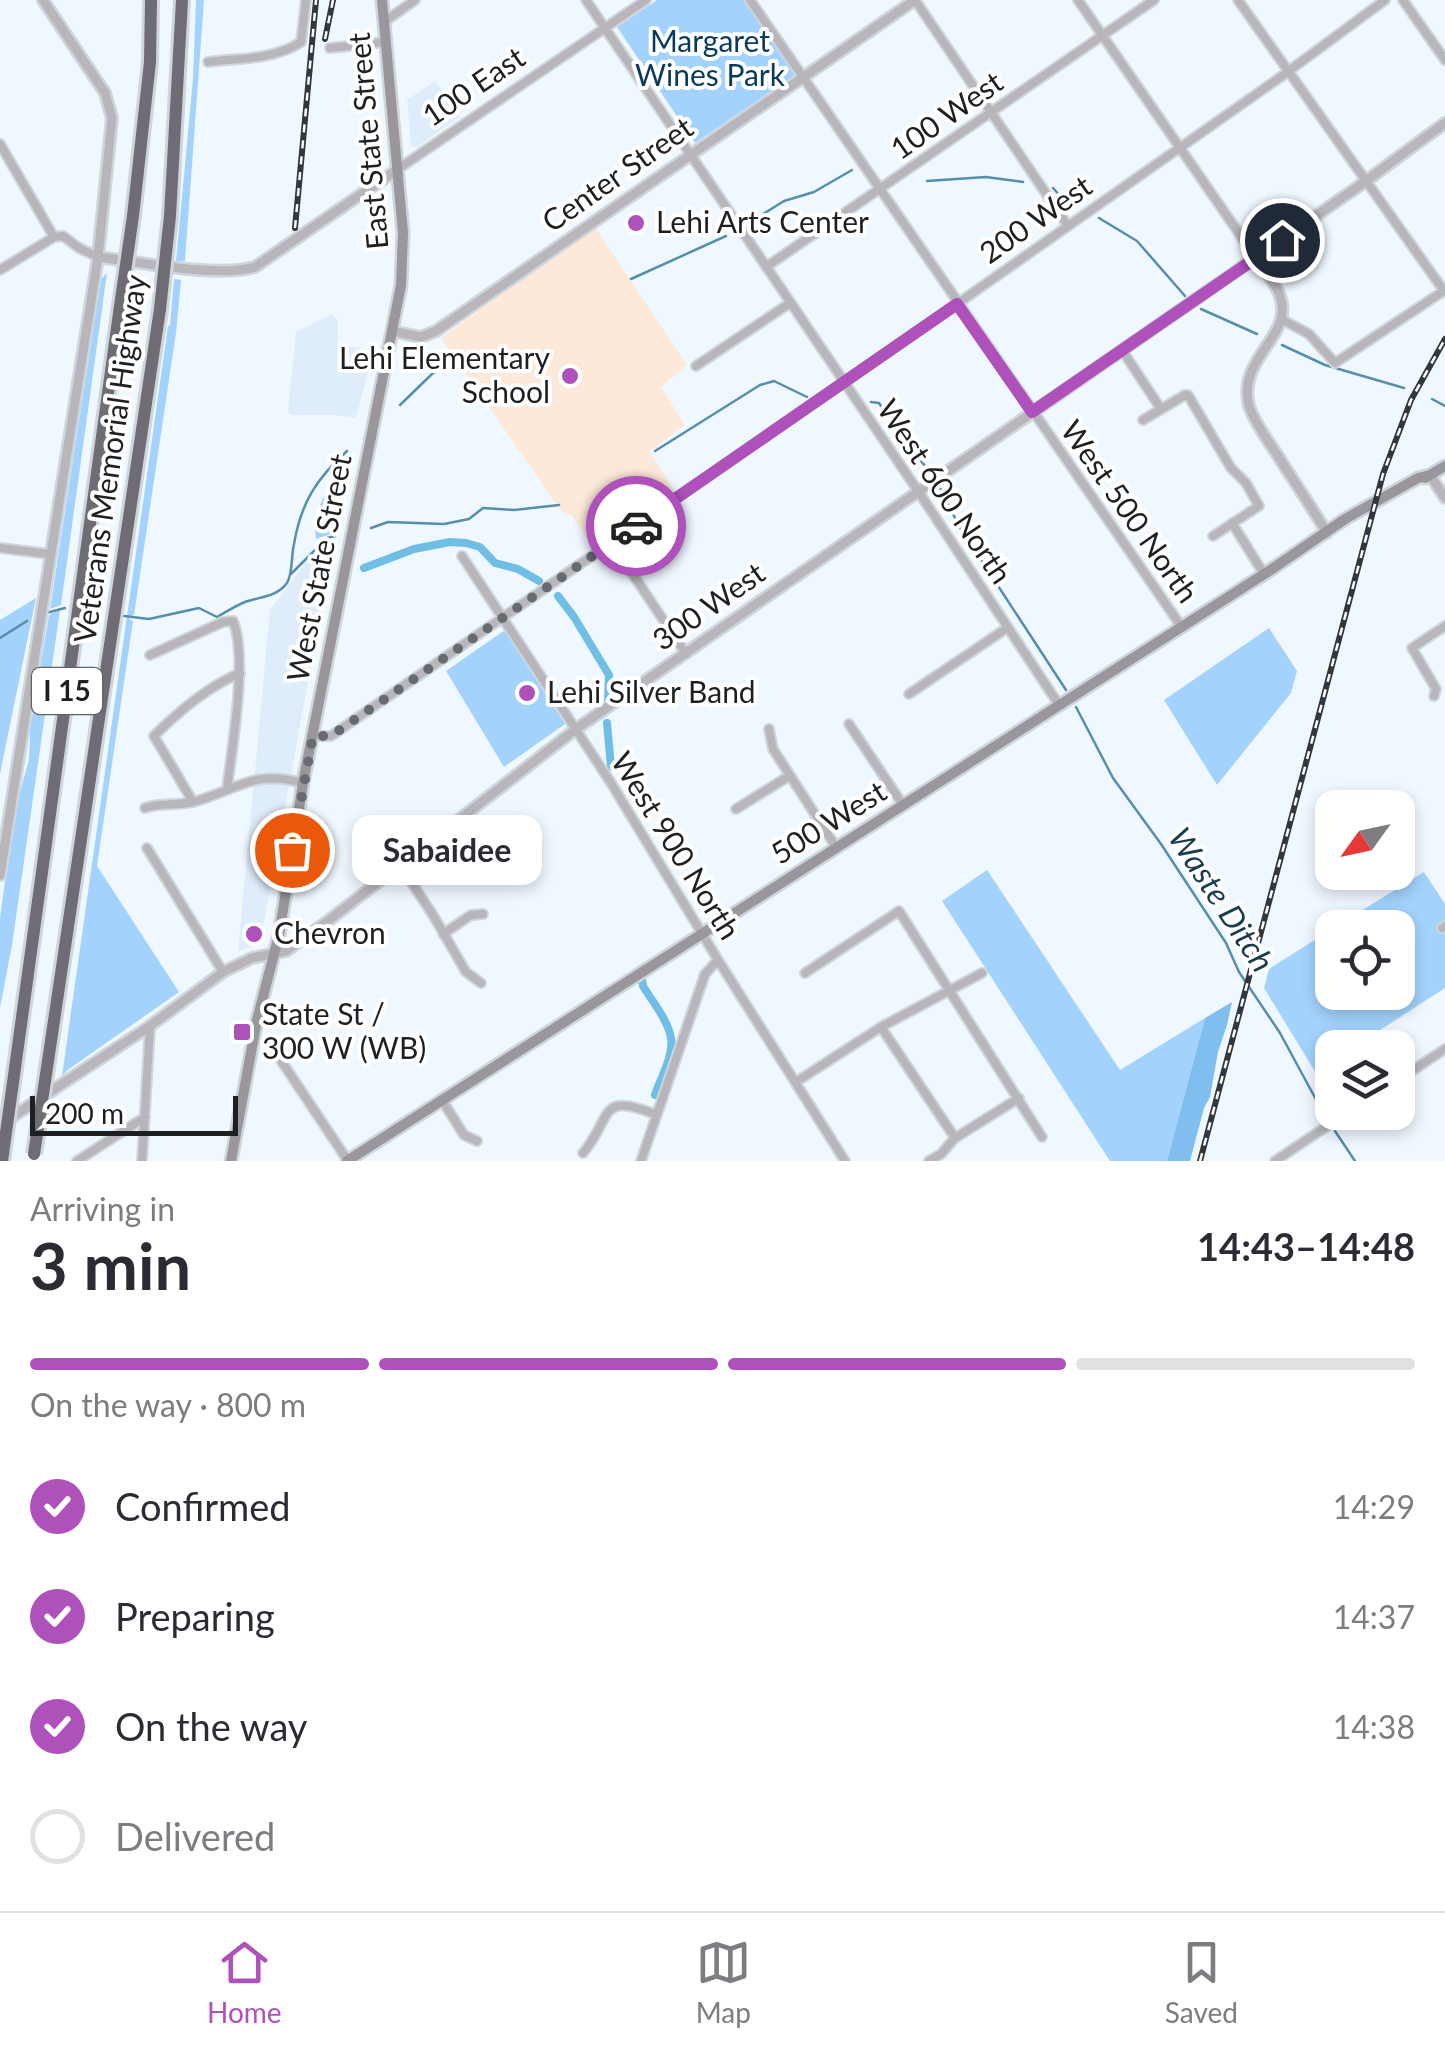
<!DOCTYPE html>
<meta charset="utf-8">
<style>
body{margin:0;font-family:Lato,sans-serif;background:#f7f7f7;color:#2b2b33;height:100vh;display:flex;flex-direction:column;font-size:38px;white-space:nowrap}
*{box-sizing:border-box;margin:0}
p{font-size:32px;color:#7c7c81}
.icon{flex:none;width:55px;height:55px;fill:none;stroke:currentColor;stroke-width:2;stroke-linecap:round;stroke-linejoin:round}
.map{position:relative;height:1161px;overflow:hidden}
.side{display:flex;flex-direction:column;background:#fff;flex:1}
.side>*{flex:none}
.needle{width:65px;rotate:237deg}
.controls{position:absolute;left:1315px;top:790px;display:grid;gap:20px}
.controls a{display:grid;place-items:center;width:100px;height:100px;border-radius:20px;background:#fff;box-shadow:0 5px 15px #0003;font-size:50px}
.scale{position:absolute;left:30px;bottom:25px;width:208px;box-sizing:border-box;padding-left:10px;border:5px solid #1d1f22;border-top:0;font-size:28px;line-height:35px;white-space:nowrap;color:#1d1f22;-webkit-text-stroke:8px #fff;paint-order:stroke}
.pin{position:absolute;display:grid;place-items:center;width:85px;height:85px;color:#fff;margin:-42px;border:5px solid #fff;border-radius:50%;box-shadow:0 2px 10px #0007}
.courier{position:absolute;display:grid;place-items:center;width:100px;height:100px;margin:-50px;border:8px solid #af51bb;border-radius:50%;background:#fff;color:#222;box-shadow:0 2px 12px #0007}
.bubble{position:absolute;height:70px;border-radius:20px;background:#fff;box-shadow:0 5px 15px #0003;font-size:32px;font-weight:700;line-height:70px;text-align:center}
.overview em{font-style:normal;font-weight:700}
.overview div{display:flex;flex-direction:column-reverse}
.overview{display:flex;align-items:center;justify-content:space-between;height:170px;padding:0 30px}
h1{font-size:65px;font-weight:700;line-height:75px}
.bar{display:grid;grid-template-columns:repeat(4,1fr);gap:15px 10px;align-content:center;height:120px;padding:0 30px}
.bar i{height:12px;border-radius:8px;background:#e1e1e2}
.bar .selected{background:#af51bb}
.bar p{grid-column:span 4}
ol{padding:0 30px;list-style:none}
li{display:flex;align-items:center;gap:30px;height:110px}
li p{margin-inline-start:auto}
li .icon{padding:10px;border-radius:50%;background:#af51bb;color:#fff;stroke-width:4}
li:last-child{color:#7c7c81}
li i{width:55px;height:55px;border:5px solid #e1e1e2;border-radius:50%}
.menu{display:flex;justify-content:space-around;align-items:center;height:140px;border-top:2px solid #e1e1e2;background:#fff;font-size:28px;color:#7c7c81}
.menu a{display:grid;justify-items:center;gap:5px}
.menu .selected{color:#af51bb}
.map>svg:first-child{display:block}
.built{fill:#dfedfa}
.education{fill:#fce9d9}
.green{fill:#a3d3fc}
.forest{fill:#81bef0}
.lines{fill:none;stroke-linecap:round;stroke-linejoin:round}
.stream{stroke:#578eab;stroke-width:2.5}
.canal{stroke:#70bee6;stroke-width:8}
.minor-casing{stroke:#ced5dc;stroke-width:12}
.tertiary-casing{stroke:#ced5dc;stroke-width:14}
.secondary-casing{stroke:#ced5dc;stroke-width:15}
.motorway-casing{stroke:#ced5dc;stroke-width:18}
.minor{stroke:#b8b6ba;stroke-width:8}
.tertiary{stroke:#b8b6ba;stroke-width:9}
.secondary{stroke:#99969c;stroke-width:10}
.motorway{stroke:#706c74;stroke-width:12}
.rail-casing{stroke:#34373a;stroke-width:6}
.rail{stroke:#fff;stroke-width:2.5;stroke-dasharray:8;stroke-linecap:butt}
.motorway-bridge-casing{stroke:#ced5dc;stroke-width:18;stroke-linecap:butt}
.motorway-bridge{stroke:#706c74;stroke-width:12}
.done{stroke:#676b6f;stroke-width:10;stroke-dasharray:0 18}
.route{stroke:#af51bb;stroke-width:12}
.poi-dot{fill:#af51bb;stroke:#fff;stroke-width:4}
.labels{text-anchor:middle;stroke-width:8;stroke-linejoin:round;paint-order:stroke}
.shield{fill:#fff;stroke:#616264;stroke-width:2.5}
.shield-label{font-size:28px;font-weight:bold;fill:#1d1f22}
.park-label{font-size:30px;fill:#0a3a5b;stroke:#fff}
.street-label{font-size:30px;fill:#1d1f22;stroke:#fff}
.poi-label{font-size:30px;fill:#1d1f22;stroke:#fff;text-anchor:start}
.water-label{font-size:32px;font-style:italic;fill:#193c4d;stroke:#fff}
</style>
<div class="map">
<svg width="1445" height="1161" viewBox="0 0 1445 1161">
<rect width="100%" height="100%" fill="#f0f8ff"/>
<path class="built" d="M435 81 460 117 417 147 411 146 407 100Z
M332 314 338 320V345L374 350 356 418 335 415H291L288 410 296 332Z
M333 546 260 944 238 951 270 610 306 562 324 547Z"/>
<path class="education" d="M595 227 687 365 661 387 685 425 650 451 673 489 592 546 572 516 561 511 441 338Z"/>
<path class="green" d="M196 0H204L185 261H176L193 79Z
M657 0H744L795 75 695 143 617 27Z
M107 273 61 605 50 609 101 279Z
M174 279 181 280 176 333 134 615 130 616 129 619 133 621 97 866 179 992 69 1069 62 1076 168 326 170 325Z
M350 465 337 532 316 539C311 511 329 483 350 465Z
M36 598 0 774V620Z
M60 610 12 945 0 1008V918L15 809 29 760 30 728 49 615Z
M1269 628 1297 671 1291 693 1217 785 1164 700Z
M505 630 565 724 504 767 446 671Z
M987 870 1120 1070 1205 1018 1167 1161H1110L942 901Z
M1424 872 1445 904V988L1354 1047 1332 1048V1062L1316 1073 1264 988 1269 969 1332 929V992H1398V928L1335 927Z"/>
<path class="forest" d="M1232 1002 1227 1025 1218 1052 1210 1097 1204 1108 1190 1161H1167L1205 1018Z"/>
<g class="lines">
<path class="stream" d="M927 181 986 177 1023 182
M1053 188 1071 208
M1099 218 1137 241 1185 296
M752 221 784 201 814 192 852 170
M631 279 726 236
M1201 309 1257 334
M1282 345 1325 365 1404 388
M1432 399 1445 406
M871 402 879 403 895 427
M400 405 432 374 451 361
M899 432 931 474
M655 451 760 385 774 381 807 397
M940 488 959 526 1066 690
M371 528 388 522 444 524 469 519 483 508 514 510 559 505
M291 574 327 538 335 536
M46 613 65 608
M124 616 149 619 199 608 217 617C226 612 235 606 245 602 259 597 277 597 287 583 293 573 291 556 294 544 301 503 316 479 347 451
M0 638 27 621
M1076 707 1113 778 1161 844 1226 943 1239 972 1280 1033 1326 1118
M1335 1131 1355 1161"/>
<path class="canal" d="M364 568 414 549 450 542 466 543 480 547 495 563 518 569 539 581
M558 596 574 617 609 675 608 702
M607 723 611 767
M642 980 643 986C652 1001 668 1020 671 1038 674 1056 660 1079 655 1095"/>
<g class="minor-casing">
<path id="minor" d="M586 0 918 491 1059 705
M750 0 1181 626
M915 0 1068 226
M1078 0 1256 258
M1238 0 1444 291
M1403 0 1445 60
M384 22 415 0
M330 48 386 42
M208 62C239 58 274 60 301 42L306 0
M0 144 54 237
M398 169 646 0
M766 267 1154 0
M0 270 54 237 63 236 79 248 98 257
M1281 319 1309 334 1335 363 1445 290
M1122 350 1161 409
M696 366 790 303
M1143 420 1185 395H1188L1231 468 1246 483 1259 506 1213 536
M1232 523 1264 574
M612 543 686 654
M0 548 49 554
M462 556 611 783 718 960 845 1161
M150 655 223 622 233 621C248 657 232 748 227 789
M909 694 1007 628
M1434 696 1436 689 1412 648 1445 626
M849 724 903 805
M769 729 773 749 836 847
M313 736H331L957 304 1282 76 1385 0
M193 802 154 736C179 711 207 687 240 673
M145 808C160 802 177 806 193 802 237 790 254 769 303 783
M736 809 789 776
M147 848 223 972
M400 865 433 915 466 972 481 983
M1442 928 1445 926
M443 934 471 915 483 914
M805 973 899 911 1042 1137
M881 1027 955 1138
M272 1047 348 1161
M1398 1080 1445 1049
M796 1082 881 1027 982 973
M442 1100 464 1135 477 1141
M583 1153C614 1116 597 1091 657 1115
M77 1161 145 1117
M142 1161 150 1026
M641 1161 705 974 718 960
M929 1161 941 1154 955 1138 1019 1098
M1275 1161 1348 1112"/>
</g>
<g class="tertiary-casing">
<path id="tertiary" d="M98 257C141 262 215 278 255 267L398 169
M1256 258C1263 268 1272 279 1278 291 1299 336 1236 355 1249 406 1254 422 1267 439 1276 453 1293 480 1311 506 1327 533
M392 331 421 337 436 331 915 0
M1430 475 1445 498
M0 875 98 257 112 118 105 93 43 0
M0 1125 150 1026 223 972 252 958 286 951 324 924 576 729 1359 186 1445 123"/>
</g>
<g class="secondary-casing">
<path id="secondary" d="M1425 478 1445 466
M231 1161 257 1020 279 935 303 783 401 285 403 233 382 0
M347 1161 1269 571 1345 519 1418 478 1430 475"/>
</g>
<g class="motorway-casing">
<path id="motorway" d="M133 216 150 62 151 0
M170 216 182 0
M48 1061 160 309
M15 1068 119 313"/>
</g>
<use href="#minor" class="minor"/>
<use href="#tertiary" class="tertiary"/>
<use href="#secondary" class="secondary"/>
<use href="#motorway" class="motorway"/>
<g class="rail-casing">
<path id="rail" d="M325 39 333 0
M295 228 316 0
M1200 1161 1383 474 1411 400 1445 339"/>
</g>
<use href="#rail" class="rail"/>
<g class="motorway-bridge-casing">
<path id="motorway-bridge" d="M160 309 170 216
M119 313 133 216
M34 1154 48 1061
M2 1161 15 1068"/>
</g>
<use href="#motorway-bridge" class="motorway-bridge"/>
</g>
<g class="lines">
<path class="done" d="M292 850 313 736H331L636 526"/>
<path class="route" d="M636 526 957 304 1032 412 1282 240"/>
</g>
<g class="poi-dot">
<circle cx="636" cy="223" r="10"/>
<circle cx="570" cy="376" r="10"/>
<circle cx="527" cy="693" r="10"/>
<circle cx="254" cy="934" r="10"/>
<rect x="232" y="1022" width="20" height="20" rx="5"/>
</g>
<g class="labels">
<rect class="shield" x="32" y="668" width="70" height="46" rx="8"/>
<g class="shield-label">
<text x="67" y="701">I 15</text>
</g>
<g class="park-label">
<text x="710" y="52">Margaret<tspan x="710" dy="34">Wines Park</tspan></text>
</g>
<g class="street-label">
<text transform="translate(474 87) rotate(-34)" y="10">100 East</text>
<text transform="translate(947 116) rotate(-35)" y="10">100 West</text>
<text transform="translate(369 141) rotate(-95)" y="10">East State Street</text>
<text transform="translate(618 175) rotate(-35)" y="10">Center Street</text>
<text transform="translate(1036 220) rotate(-35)" y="10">200 West</text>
<text transform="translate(111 459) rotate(-82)" y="10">Veterans Memorial Highway</text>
<text transform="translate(944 492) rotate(56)" y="10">West 600 North</text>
<text transform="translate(1129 512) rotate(55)" y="10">West 500 North</text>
<text transform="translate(320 568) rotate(-79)" y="10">West State Street</text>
<text transform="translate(709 607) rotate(-35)" y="10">300 West</text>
<text transform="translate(829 823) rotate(-32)" y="10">500 West</text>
<text transform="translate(675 846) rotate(58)" y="10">West 900 North</text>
</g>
<g class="poi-label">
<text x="656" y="233">Lehi Arts Center</text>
<text x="550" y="369" text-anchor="end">Lehi Elementary<tspan x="550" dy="34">School</tspan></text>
<text x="547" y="703">Lehi Silver Band</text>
<text x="274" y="944">Chevron</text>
<text x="262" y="1025">State St /<tspan x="262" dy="34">300 W (WB)</tspan></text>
</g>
<g class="water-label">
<text transform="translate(1221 900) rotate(57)" y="11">Waste Ditch</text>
</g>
</g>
</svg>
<div class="controls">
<a><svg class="needle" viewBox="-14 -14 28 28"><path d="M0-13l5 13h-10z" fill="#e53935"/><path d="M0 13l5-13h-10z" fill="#7c7c81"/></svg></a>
<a><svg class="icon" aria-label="locate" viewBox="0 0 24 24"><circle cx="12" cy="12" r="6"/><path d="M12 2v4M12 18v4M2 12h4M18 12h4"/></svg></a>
<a><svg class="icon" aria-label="layers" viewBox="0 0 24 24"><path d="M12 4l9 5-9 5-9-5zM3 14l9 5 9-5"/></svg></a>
</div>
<div class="scale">200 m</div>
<div class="pin" style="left:292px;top:850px;background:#ea580c"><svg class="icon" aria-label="bag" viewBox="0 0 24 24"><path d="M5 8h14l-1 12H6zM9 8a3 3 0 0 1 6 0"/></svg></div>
<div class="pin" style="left:1282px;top:240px;background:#1f2937"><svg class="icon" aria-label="home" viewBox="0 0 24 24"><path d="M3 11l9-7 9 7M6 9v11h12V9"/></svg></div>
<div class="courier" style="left:636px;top:526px"><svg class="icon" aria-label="car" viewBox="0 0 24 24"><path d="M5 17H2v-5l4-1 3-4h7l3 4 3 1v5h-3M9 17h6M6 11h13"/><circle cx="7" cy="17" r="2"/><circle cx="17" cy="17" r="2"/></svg></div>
<div class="bubble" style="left:352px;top:815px;width:190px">Sabaidee</div>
</div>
<section class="side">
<div class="overview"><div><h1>3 min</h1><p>Arriving in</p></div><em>14:43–14:48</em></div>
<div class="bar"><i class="selected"></i><i class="selected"></i><i class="selected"></i><i></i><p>On the way · 800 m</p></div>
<ol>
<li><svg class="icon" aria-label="check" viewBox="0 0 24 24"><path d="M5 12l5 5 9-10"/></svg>Confirmed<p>14:29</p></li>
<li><svg class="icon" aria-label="check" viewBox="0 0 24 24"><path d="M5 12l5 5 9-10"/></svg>Preparing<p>14:37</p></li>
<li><svg class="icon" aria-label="check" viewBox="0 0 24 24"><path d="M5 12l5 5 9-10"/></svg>On the way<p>14:38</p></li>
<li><i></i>Delivered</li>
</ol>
</section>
<nav class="menu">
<a class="selected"><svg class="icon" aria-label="home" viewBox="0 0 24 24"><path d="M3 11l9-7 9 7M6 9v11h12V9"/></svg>Home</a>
<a><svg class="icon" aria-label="map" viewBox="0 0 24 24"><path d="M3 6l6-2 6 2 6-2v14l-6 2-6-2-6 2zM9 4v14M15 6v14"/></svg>Map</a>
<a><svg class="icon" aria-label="saved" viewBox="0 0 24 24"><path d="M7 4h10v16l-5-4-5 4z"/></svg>Saved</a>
</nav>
